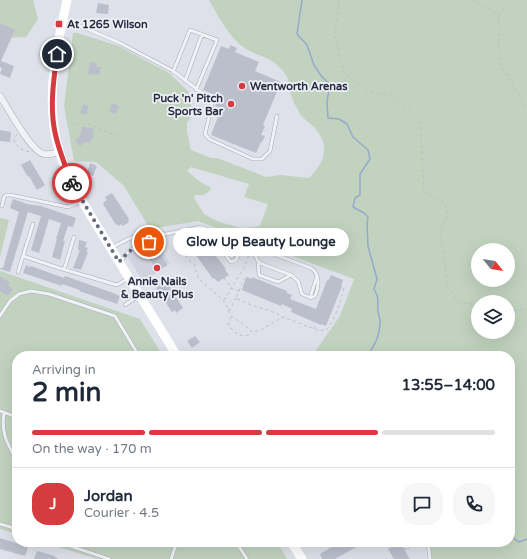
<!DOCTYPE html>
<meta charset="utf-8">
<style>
body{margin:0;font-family:"Varela Round",sans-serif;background:#f6f6f7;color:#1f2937;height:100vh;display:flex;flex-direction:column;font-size:15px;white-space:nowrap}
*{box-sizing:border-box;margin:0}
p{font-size:13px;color:#747a83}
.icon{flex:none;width:22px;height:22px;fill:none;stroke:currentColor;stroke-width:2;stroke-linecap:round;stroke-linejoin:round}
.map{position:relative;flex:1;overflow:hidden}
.drawer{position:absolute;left:12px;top:351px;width:503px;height:196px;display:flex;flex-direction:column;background:#fff;border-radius:16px;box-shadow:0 4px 16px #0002}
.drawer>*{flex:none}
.needle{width:26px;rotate:120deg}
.buttons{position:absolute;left:471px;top:243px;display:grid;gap:8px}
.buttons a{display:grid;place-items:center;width:44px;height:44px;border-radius:50%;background:#fff;box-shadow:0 4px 16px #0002;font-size:20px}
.pin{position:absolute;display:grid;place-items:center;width:34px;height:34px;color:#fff;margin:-17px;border:2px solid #fff;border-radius:50%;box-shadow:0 1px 4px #0007}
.courier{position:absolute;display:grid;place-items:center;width:40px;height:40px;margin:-20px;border:3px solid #d53c3f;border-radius:50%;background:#fff;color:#222;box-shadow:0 1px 5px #0007}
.bubble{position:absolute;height:28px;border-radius:14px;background:#fff;box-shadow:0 4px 16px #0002;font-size:13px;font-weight:700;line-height:28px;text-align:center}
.summary em{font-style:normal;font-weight:700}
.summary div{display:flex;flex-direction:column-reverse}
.summary{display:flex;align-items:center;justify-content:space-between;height:68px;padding:0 20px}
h1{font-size:26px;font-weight:700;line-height:30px}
.bar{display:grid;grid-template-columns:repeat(4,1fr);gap:6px 4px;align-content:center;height:48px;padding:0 20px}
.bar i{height:5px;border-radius:3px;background:#e0e1e3}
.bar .on{background:#d53c3f}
.bar p{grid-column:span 4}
.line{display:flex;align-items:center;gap:10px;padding:0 20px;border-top:1px solid #e0e1e3}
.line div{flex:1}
.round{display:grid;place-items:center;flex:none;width:42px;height:42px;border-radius:16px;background:#f6f6f7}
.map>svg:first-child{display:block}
.built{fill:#d0d3de}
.green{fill:#c1d3bf;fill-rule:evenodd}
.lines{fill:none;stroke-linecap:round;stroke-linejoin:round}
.stream{stroke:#97a9cb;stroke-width:1.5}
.building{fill:#bbbfcc}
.service-casing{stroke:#a7abb6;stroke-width:4}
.minor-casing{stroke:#a7abb6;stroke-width:7}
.path{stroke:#bcbfc7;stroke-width:1;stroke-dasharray:3 3;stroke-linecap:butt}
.service{stroke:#f1f2f7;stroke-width:3}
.minor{stroke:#f1f2f7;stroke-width:6}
.secondary{stroke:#fff;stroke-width:9}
.done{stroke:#676b7b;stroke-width:4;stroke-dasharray:0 7.2}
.route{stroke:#d53c3f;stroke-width:5}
.poi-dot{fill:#d53c3f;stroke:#eef0f6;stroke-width:1.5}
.labels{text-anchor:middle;stroke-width:3.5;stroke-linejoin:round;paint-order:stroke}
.poi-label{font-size:11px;font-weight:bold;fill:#272c40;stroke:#eef0f6;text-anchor:start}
</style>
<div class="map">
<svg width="527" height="559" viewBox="0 0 527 559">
<rect width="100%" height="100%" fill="#dee1e9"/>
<path class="built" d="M158 242 170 264 143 281 127 256 139 248Z"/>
<path class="green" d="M0 0H33L38 19 26 37 0 38Z
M209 0H527V559H432L427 542H510V356H312L340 316 354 279 198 221 150 229 124 186 96 162 74 161 64 106 73 33H77L119 46 169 73 188 91 193 114 187 123V132L191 150 211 158H217L266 177 280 175 309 178C325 162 331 146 314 127 309 122 302 118 299 112 296 107 293 101 291 95 287 82 292 80 280 68 270 56 255 56 243 47 230 38 217 14 209 0ZM191 167 249 184 244 197 268 204 260 226 242 228 219 222 204 214 194 198 195 195C201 196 207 195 211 189L210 187 200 182 187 171ZM478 250H508V280H478ZM478 302H508V332H478Z
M0 218 9 220 0 257Z
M0 271 140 319 163 356H17V534L0 529Z
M42 542H277L287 559H97Z"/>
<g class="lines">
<path class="stream" d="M302 0 297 34 307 45 314 65 322 77 330 84 327 102 328 118 339 119 347 124 353 137 368 150 370 159 360 174V195L355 198 353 207 364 213 368 217 367 225 368 246 377 279 374 289C380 300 377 300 378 311 378 315 381 319 380 323 380 335 374 347 367 356
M510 536 519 542 527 539"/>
</g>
<path class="building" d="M98 3 109 5 108 14 96 13Z
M0 23 15 30 1 61 14 66 10 78 0 74 2 68 0 67Z
M230 45 237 48 235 52 259 62 255 71 281 82 263 125 265 126 261 135 265 136 262 142H261L256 153 211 135 221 109 215 106 219 97 203 90 221 46 229 49Z
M90 62 97 63 96 67H101L99 75 88 74Z
M112 103 119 106 116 114 109 112Z
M83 104 89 106 86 115 80 113Z
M82 126 94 129 93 132 94 133 92 140 91 139 90 143 85 142 80 146 75 140 80 136Z
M0 130 11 132 10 142 0 141Z
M30 160 45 185 37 190 29 176 28 177 21 165Z
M90 163 97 166 93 176 87 173Z
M112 193 129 219 128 220 129 222 123 226 121 224 119 226 117 224 116 225 103 204 104 203V202L107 200 105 197Z
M13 199 27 204 41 206 76 218 73 227 68 226 63 241H65L60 260 52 257 57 239H56L61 223 49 219 39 253 31 250 41 216 28 212 10 272 0 269V268H3L19 212 10 208Z
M199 235 202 240 203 239 216 256 226 269 225 270 229 275 218 282 214 278 213 279 188 244Z
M79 240 87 242 85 247 88 248 86 252H88L81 270 73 268 80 250H78Z
M156 246 167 265 157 271 146 253Z
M26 265 30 267 31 266 64 278 65 276 113 293 120 296 117 304 79 291 80 290 62 284V286L23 273Z
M331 275 343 280 341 286H342L326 326 321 324V325L291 312 292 309 282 304 281 306 242 290 246 277 252 279V277L287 291V293L292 295 290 299 316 309 327 280 328 281Z
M0 276 10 283 8 286 13 289 8 296 0 291Z
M165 279 183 308 176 313 175 310 172 312 156 288 160 285 159 283Z
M195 336 200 342 192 348 187 341Z
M0 538 28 547 25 556 0 549Z
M340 542H365L335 559H322L320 554Z
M399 542 402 546 403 545V548L406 550 405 551 410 559H394L388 549Z
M37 551 55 556V557L59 559H34Z"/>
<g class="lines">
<g class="service-casing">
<path id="service" d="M64 19 120 43 173 71 210 99 212 105 205 134 209 139 253 159H262L270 151 277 116
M173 72 190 30 217 40 196 90
M185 81 202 34
M2 206 4 197 6 195H10L68 207 76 204 82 201
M206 230 231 262 236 260 244 243
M220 246 223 248 232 257
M113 247C133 236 142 231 166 234
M23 256 59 268 117 285 127 279
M121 261 129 251 140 244 155 240 166 234 201 227 311 268C321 275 319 286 315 296L311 298 302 294 298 281 291 275 262 264 258 261 250 245
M258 261 259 275 278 282 291 275
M64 270 74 237
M18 272 33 224
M311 295 317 276
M125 305 138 296
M0 316 10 301 19 294 31 291 49 294 115 316 139 356
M0 411 17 417
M4 413C1 434 7 443 17 461
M0 524 17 529
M58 542 109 559
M236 542 247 559
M428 542 430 559
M406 547 415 542
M171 559 177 542"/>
</g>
<g class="minor-casing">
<path id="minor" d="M0 96C8 108 31 152 44 154 49 155 55 153 60 152"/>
</g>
<path class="path" d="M339 0 335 35 344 73 368 92 391 95 420 119 424 192 444 203 448 213 440 233 448 288 459 302 478 305
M473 0 499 15V62L527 109
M499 14 513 0
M76 125C88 120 93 126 104 131 109 134 115 134 120 136
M17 134 14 139C16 148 22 150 30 152
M190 241 184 245 183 250 185 255 189 260 194 264 199 279 223 300 226 304 230 315 247 327 252 332 261 330 283 317 320 331 327 329C333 324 344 294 344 286
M224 278 232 289 239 291 236 298C251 307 268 308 283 317
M239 291 244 279
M224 300 245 266 249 254
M229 311 236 298
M508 311 527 309
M231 317 228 324C233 332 243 340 251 333
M314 329 315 324
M386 558V559"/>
<use href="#service" class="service"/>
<use href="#minor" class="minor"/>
<path class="secondary" d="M67 0C58 41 48 85 54 127 59 171 88 210 110 247 132 283 155 320 177 356
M291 542 302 559"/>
</g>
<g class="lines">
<path class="done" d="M72 183 119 262C128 252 135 245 149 242"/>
<path class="route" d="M57 54C54 78 50 103 54 127 57 147 65 165 72 183"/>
</g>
<g class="poi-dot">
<rect x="55" y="20" width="8" height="8" rx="2"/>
<circle cx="242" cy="86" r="4"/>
<circle cx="231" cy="104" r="4"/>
<circle cx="157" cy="268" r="4"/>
</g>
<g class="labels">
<g class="poi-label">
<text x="67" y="28">At 1265 Wilson</text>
<text x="250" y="90">Wentworth Arenas</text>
<text x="223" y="102" text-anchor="end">Puck 'n' Pitch<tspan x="223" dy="13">Sports Bar</tspan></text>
<text x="157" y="285" text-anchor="middle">Annie Nails<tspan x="157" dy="13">&amp; Beauty Plus</tspan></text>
</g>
</g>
</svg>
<div class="buttons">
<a><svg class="needle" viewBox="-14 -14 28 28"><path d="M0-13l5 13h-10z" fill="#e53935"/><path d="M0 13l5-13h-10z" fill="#747a83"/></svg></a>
<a><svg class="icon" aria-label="layers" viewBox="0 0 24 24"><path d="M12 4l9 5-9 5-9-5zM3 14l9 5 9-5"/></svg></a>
</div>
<div class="pin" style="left:149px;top:242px;background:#ea580c"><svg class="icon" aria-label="bag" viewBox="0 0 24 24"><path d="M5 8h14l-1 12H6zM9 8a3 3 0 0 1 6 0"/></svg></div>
<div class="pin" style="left:57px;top:54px;background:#1f2937"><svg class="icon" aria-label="home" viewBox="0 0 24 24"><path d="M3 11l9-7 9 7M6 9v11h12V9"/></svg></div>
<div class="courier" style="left:72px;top:183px"><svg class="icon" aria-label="bike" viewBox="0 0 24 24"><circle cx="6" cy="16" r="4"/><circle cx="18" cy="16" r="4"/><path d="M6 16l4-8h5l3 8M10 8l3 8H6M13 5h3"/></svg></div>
<div class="bubble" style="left:173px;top:228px;width:176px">Glow Up Beauty Lounge</div>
<section class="drawer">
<div class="summary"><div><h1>2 min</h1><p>Arriving in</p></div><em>13:55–14:00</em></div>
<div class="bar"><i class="on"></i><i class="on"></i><i class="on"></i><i></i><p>On the way · 170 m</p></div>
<div class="line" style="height:72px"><b class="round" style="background:#d53c3f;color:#fff">J</b><div><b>Jordan</b><p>Courier · 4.5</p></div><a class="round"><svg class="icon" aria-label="chat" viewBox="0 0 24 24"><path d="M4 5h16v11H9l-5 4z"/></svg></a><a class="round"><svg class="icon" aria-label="phone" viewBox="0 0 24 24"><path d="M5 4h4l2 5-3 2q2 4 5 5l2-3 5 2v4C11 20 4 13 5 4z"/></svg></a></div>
</section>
</div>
